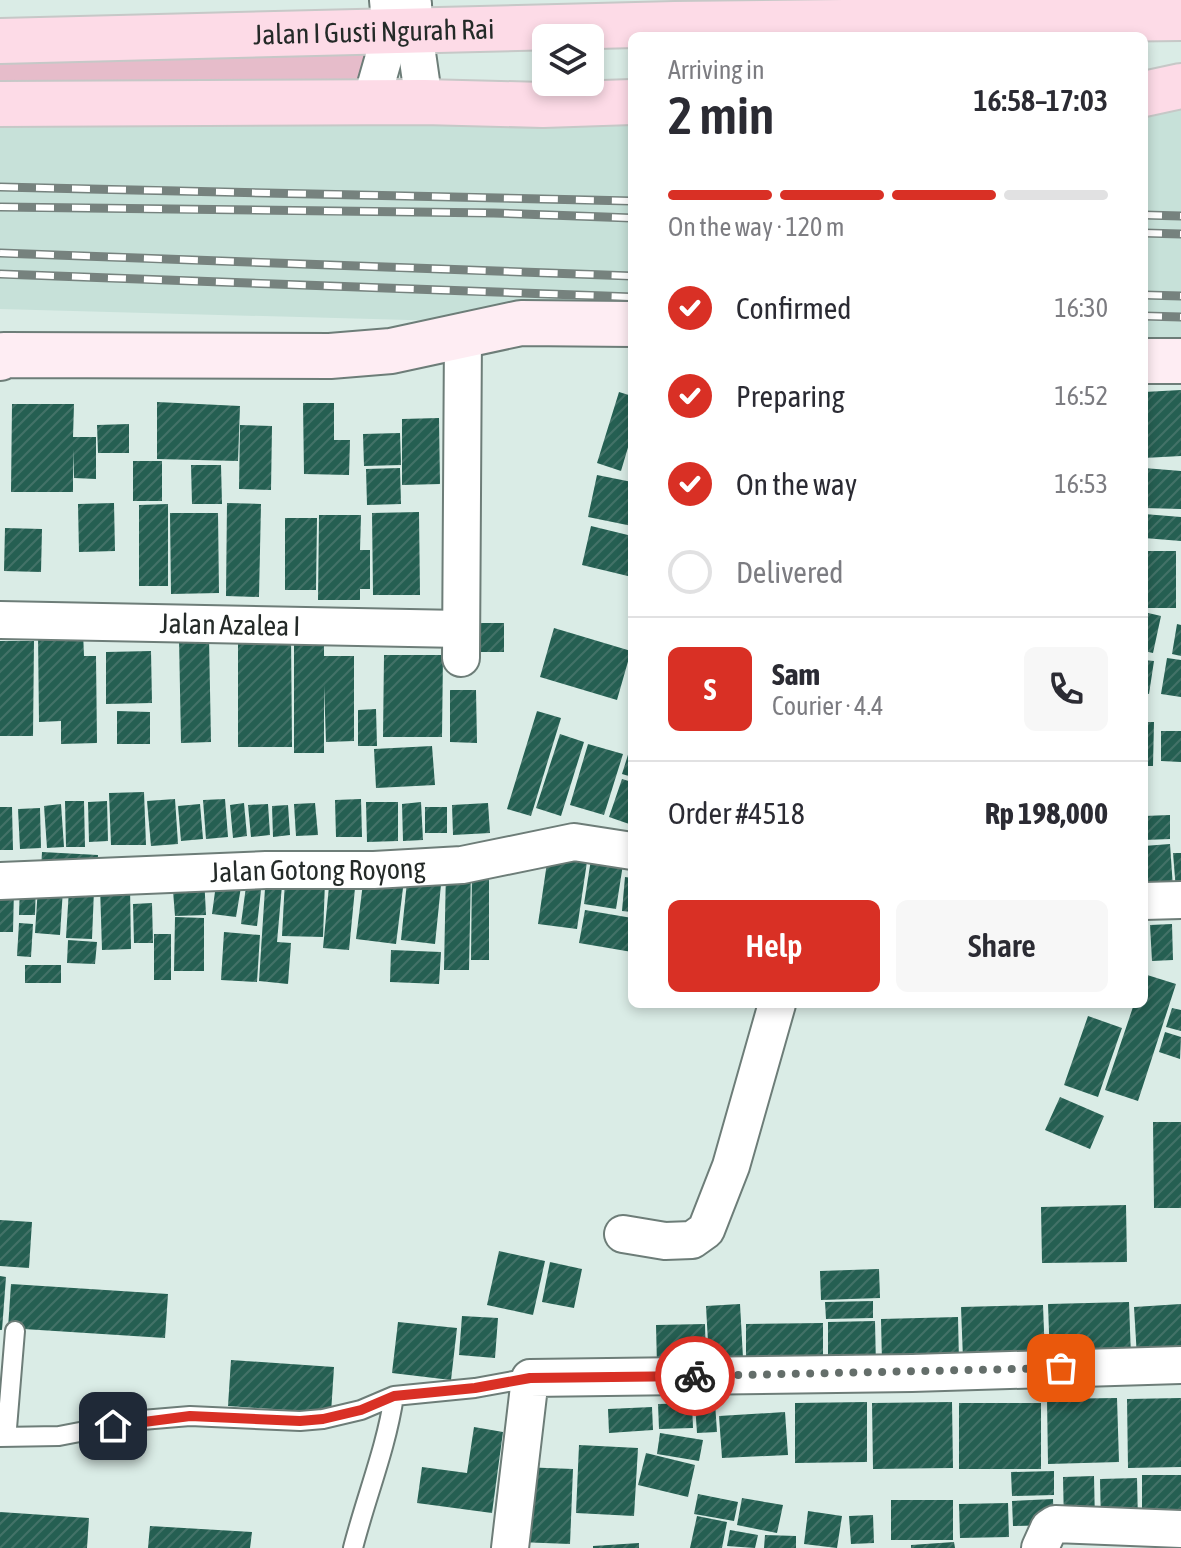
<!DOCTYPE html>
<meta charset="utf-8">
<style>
body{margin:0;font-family:"Asap Condensed",sans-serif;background:#f7f7f7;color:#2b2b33;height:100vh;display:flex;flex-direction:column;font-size:30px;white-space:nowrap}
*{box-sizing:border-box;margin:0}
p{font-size:26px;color:#7c7c81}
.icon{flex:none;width:44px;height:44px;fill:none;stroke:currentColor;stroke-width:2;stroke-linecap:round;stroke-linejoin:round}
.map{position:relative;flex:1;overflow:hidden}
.drawer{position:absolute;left:628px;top:32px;width:520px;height:976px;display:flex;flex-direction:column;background:#fff;border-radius:12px;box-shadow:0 4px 12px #0003}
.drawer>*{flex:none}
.tools{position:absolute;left:532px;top:24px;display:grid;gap:16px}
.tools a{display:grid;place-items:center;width:72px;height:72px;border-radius:12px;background:#fff;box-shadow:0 4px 12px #0003;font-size:40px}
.pin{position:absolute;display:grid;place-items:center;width:68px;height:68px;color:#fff;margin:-34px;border-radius:16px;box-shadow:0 4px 12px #0006}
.courier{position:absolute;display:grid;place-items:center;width:80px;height:80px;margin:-40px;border:6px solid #d93025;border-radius:50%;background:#fff;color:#222;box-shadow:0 2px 10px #0007}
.head em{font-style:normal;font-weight:600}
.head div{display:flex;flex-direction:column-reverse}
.head{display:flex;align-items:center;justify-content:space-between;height:136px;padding:0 40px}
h1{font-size:52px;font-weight:600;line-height:60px}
.bar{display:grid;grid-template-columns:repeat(4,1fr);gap:12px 8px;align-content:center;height:96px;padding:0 40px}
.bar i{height:10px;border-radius:6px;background:#e1e1e2}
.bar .selected{background:#d93025}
.bar p{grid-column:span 4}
.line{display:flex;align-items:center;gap:20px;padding:0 40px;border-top:2px solid #e1e1e2}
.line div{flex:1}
.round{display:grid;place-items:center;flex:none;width:84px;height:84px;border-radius:12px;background:#f7f7f7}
ol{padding:0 40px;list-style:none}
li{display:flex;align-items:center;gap:24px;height:88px}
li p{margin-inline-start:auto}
li .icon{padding:8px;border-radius:50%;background:#d93025;color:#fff;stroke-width:4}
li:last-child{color:#7c7c81}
li i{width:44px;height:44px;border:4px solid #e1e1e2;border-radius:50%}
.button{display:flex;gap:16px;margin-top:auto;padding:16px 40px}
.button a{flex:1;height:92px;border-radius:12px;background:#d93025;color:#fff;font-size:32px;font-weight:600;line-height:92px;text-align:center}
.button a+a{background:#f7f7f7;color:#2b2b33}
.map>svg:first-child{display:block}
.built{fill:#c7e1d9}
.grass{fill:#e6bcca}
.building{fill:url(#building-hatch)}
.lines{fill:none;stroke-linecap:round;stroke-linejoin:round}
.lane-casing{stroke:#6d7d78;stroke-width:22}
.street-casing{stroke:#6d7d78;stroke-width:40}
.secondary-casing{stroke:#6d7d78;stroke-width:48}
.primary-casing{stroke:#c6c8c7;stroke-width:48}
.lane{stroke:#fff;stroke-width:18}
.street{stroke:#fff;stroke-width:36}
.secondary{stroke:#feedf3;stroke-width:44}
.primary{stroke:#fddbe7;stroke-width:44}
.rail-casing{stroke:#76827e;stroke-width:9}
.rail{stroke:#fff;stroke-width:6;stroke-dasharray:18;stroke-linecap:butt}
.done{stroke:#646e6a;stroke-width:8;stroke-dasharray:0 14.4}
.route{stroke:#d93025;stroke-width:10}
.labels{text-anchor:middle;stroke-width:8;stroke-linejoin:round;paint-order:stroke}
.street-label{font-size:28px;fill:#242a28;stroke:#fff}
</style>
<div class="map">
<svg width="1181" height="1548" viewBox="0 0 1181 1548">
<defs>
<pattern id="building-hatch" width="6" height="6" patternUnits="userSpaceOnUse" patternTransform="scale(2)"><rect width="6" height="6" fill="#255f52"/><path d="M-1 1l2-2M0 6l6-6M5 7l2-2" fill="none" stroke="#437268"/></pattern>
</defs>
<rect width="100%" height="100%" fill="#daece6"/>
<path class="built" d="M1181 86V340L1144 339V94Z
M632 102V326L0 309V104Z"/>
<path class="grass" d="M391 32 371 102 0 104V41Z"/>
<path class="building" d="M1181 390V456L1144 458V392Z
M619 392 632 396V434L621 471 597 463Z
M157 402 240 406 238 461 157 459Z
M303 403H334V440H350L349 475 304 474Z
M12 404H74L73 437H96V479L74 478 73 449V492H11Z
M439 418 440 484 402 485V419Z
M129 424V453H98L97 425Z
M240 425 272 426 271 490 239 489Z
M400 433 401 465 364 466 363 434Z
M133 461H162V501H133Z
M191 465H221L222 504H192Z
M400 468 401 504 367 505 366 469Z
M1144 468 1181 471V509L1144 508Z
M597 475 632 482V526L588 517Z
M114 503 115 551 79 552 78 504Z
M227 503 261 504 259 597 226 596Z
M168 504V586H139V505Z
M419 512 420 595H373L372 513Z
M170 513H218L219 593 171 594Z
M1144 514 1181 517V541L1144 538Z
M319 515H361L360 550H370V589H360V600H318Z
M285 518H317L316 590H285Z
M591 526 632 536V577L582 565Z
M5 528 42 529 41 572 4 571Z
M1144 551H1176V608H1144Z
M1144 612 1161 616 1153 653 1144 651Z
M471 623H504V652H472Z
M1177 624 1181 625V656L1172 654Z
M554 628 631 651 617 700 540 677Z
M83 632 84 656H96L97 743 61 744V721L39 722 38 633Z
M291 636 292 747H238V637Z
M209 637 211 742 181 743 179 638Z
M0 641H34L33 736H0Z
M294 641H324V656H354V741L326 742 324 685V753H294Z
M151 651 152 703 106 704V652Z
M384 655H443L442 737H383Z
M1167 658 1181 660V697L1161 694Z
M1144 660 1154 661 1149 694 1144 693Z
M450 690H476L477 743 450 742Z
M376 709 377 746H358V710Z
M117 711 150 712V744H117Z
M537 711 561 718 531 816 507 809Z
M1144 722H1154L1153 766H1144Z
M1161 731H1181V762L1161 761Z
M560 734 584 742 561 816 536 808Z
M588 744 623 754 604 815 570 805Z
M631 745H632V777L622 774Z
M432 746 435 785 376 788 374 749Z
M622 779 632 782V825L609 817Z
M144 792 146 845H111L109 793Z
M175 799 178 844 151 846 147 801Z
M225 799 228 837 206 839 203 800Z
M361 799 362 837H336L335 800Z
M65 801H84L85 847H66Z
M107 801 108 841 89 842 88 802Z
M366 802H398V841L367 842Z
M421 802 423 840 403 841 402 804Z
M244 803 247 836 233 838 230 805Z
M315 803 318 835 296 836 294 804Z
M488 803 490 833 453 835 452 805Z
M61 804 64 847 47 848 44 806Z
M200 804 203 839 181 841 178 806Z
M268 804 270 835 251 837 248 805Z
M288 805 290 835 273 837 272 806Z
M0 807H12L13 850H0Z
M425 807H447V833H425Z
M40 808 41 848 20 849 18 809Z
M1170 815V839L1144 840V816Z
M1170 844 1173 888 1144 890V846Z
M549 849 588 855 577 929 538 924Z
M42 852 98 855 97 874 41 871Z
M592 853 624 858 616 909 584 904Z
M1173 853H1181V889L1176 890Z
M446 868H471L469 970H444Z
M472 870H489V960H471Z
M408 872 442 875 435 944 401 940Z
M266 873 283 874 277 942 291 943 288 984 259 981Z
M364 875 404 880 396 944 356 939Z
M204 876 206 915 175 916 172 878Z
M330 876 356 878 349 950 323 948Z
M217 877 242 881 236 917 212 914Z
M625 877 632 878V912L622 911Z
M247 879 262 881 257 926 241 924Z
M285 880 325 881 323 937 282 936Z
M20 884H36L35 915H19Z
M100 886H130L131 949 102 950Z
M0 887 14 888 13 932H0Z
M38 887 63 889 60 935 35 933Z
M69 889 94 890 92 939 66 938Z
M152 903 153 943H134L133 904Z
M585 910 632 918V952L579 943Z
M175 917 204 918V971H174Z
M19 923 33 924 31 957 17 956Z
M1172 924 1173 960 1152 961 1150 925Z
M224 932 260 935 257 982 221 980Z
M154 934H171V980H154Z
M68 940 97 942 95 964 67 963Z
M391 950 441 952 439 984 390 982Z
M25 965H61V983H25Z
M1144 974 1176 984 1138 1101 1105 1090 1134 1004H1144Z
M1172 1008 1181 1010V1031L1166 1027Z
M1088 1016 1122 1028 1098 1097 1064 1085Z
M1165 1032 1181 1037 1180 1059 1159 1052Z
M1060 1097 1104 1116 1090 1149 1045 1130Z
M1153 1122H1181V1208H1154Z
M1126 1205 1127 1262 1042 1263 1041 1207Z
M0 1220 32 1222 29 1268 0 1266Z
M499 1251 545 1261 533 1315 487 1305Z
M550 1262 582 1269 574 1308 542 1302Z
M879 1269 880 1298 821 1300 820 1271Z
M0 1276 6 1277 2 1330H0Z
M11 1284 168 1294 165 1338 8 1328Z
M873 1301V1318L826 1319 825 1302Z
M1129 1302 1131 1357 1050 1360 1048 1304Z
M740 1304 743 1358 709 1360 706 1306Z
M1181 1304V1354L1137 1357 1134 1307Z
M1043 1305 1045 1357 963 1359 961 1307Z
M462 1316 498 1318 495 1358 459 1355Z
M958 1317 959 1362 882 1363 881 1319Z
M875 1321 876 1368 828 1369V1322Z
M398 1322 457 1328 451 1380 392 1373Z
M823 1323V1363L746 1364V1324Z
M705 1324 706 1364 657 1365 656 1325Z
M231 1360 334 1367 331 1413 228 1406Z
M1117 1398 1119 1462 1048 1464 1047 1399Z
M1181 1398V1467L1128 1468 1127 1399Z
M867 1402V1462L795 1463V1403Z
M952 1402 953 1468 873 1469 872 1403Z
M692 1403 693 1428 659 1429 658 1404Z
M715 1403 717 1432 697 1433 695 1404Z
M959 1403H1041V1469H959Z
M652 1407 653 1430 609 1433 608 1409Z
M785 1412 788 1455 722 1458 719 1416Z
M474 1427 503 1432 492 1513 417 1503 422 1467 467 1473Z
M660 1433 703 1440 699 1461 657 1454Z
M579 1445 638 1448 634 1516 576 1513Z
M646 1453 695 1465 688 1497 638 1485Z
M521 1467 573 1469 570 1544 518 1542Z
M1054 1471V1495L1012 1496 1011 1472Z
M1142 1475H1181V1522H1142Z
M1094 1476 1095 1522 1064 1523 1063 1477Z
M1137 1478 1138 1522 1101 1523 1100 1479Z
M698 1494 738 1502 734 1521 694 1514Z
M742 1498 783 1505 777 1533 737 1525Z
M1053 1499 1054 1525 1013 1526 1012 1501Z
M891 1500H953V1540H891Z
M1008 1503 1009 1537 960 1538 959 1504Z
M808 1511 842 1516 837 1548 804 1544Z
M0 1512 89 1518 87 1548H0Z
M873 1515 874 1543 851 1544 849 1516Z
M697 1516 727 1522 722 1548H690Z
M150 1526 252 1532 250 1548H148Z
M730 1530 758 1535 755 1548 727 1546Z
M765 1535 796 1536V1548H764Z
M954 1542 955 1548H911V1545Z
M639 1543V1548H593V1546Z"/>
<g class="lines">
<g class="lane-casing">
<path id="lane" d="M0 1436 7 1428 15 1331
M0 1437 59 1436 142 1420 190 1416 300 1421 323 1419 361 1410 394 1396
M353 1548C366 1497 386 1449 394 1396L475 1388 530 1378"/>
</g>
<g class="street-casing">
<g id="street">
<path d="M413 4 414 32 424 102"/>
<path d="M371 102 391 32 388 0"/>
<path id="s1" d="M0 620 461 629"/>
<path d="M461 658 463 333"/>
<path id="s2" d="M0 881 266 870H374L462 865 574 842 632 851"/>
<path d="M1144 901 1181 900"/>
<path d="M623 1234 665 1241 692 1240 706 1230 731 1166 777 1004"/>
<path d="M510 1548 530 1378 912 1373 1181 1365"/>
<path d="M1040 1548 1049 1528 1055 1524 1181 1529"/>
</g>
</g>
<g class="secondary-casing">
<path id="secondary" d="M0 358 4 355 330 356 391 351 521 323 632 324
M1144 361H1181"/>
</g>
<g class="primary-casing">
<g id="primary">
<path id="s3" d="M0 41 675 24 1181 18"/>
<path d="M1144 94 1181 86"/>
<path d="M0 104 424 102 543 105 632 102"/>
</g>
</g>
<use href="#lane" class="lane"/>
<use href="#street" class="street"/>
<use href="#secondary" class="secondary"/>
<use href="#primary" class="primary"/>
<g class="rail-casing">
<path id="rail" d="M0 187 632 201
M0 207 494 213 632 218
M1144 215 1181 216
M1144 233 1181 234
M0 253 632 276
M0 274 632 297
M1144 295 1181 296
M1144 316 1181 317"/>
</g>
<use href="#rail" class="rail"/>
</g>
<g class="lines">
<path class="done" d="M695 1376 1061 1368"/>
<path class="route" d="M113 1426 190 1416 300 1421 323 1419 361 1410 394 1396 475 1388 530 1378 695 1376"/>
</g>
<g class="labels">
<g class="street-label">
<text dy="10" stroke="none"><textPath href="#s3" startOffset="374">Jalan I Gusti Ngurah Rai</textPath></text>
<text dy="10" stroke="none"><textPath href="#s1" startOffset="230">Jalan Azalea I</textPath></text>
<text dy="10" stroke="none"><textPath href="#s2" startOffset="318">Jalan Gotong Royong</textPath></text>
</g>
</g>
</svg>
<div class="tools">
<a><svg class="icon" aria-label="layers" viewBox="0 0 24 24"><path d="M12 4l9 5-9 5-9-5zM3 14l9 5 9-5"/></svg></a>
</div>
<div class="pin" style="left:1061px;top:1368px;background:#ea580c"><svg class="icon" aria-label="bag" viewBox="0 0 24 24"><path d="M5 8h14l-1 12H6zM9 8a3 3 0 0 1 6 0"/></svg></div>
<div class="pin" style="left:113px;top:1426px;background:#1f2937"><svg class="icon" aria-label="home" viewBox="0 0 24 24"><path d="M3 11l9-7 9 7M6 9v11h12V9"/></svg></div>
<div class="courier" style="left:695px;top:1376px"><svg class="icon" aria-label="bike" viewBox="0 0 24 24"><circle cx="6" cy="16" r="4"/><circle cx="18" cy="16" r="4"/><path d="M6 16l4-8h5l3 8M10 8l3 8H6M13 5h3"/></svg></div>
<section class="drawer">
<div class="head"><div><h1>2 min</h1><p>Arriving in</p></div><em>16:58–17:03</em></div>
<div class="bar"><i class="selected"></i><i class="selected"></i><i class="selected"></i><i></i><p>On the way · 120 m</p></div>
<ol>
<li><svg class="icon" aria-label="check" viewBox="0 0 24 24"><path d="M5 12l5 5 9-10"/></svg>Confirmed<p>16:30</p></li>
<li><svg class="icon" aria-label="check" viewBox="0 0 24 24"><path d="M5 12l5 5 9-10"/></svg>Preparing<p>16:52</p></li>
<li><svg class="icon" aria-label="check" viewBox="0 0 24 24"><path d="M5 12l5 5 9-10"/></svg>On the way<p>16:53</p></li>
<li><i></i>Delivered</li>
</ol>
<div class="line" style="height:144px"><b class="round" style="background:#d93025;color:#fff">S</b><div><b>Sam</b><p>Courier · 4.4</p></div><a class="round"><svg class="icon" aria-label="phone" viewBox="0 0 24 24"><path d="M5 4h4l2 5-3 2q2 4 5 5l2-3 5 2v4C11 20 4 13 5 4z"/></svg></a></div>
<div class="line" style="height:104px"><div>Order #4518</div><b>Rp 198,000</b></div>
<div class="button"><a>Help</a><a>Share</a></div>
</section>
</div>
